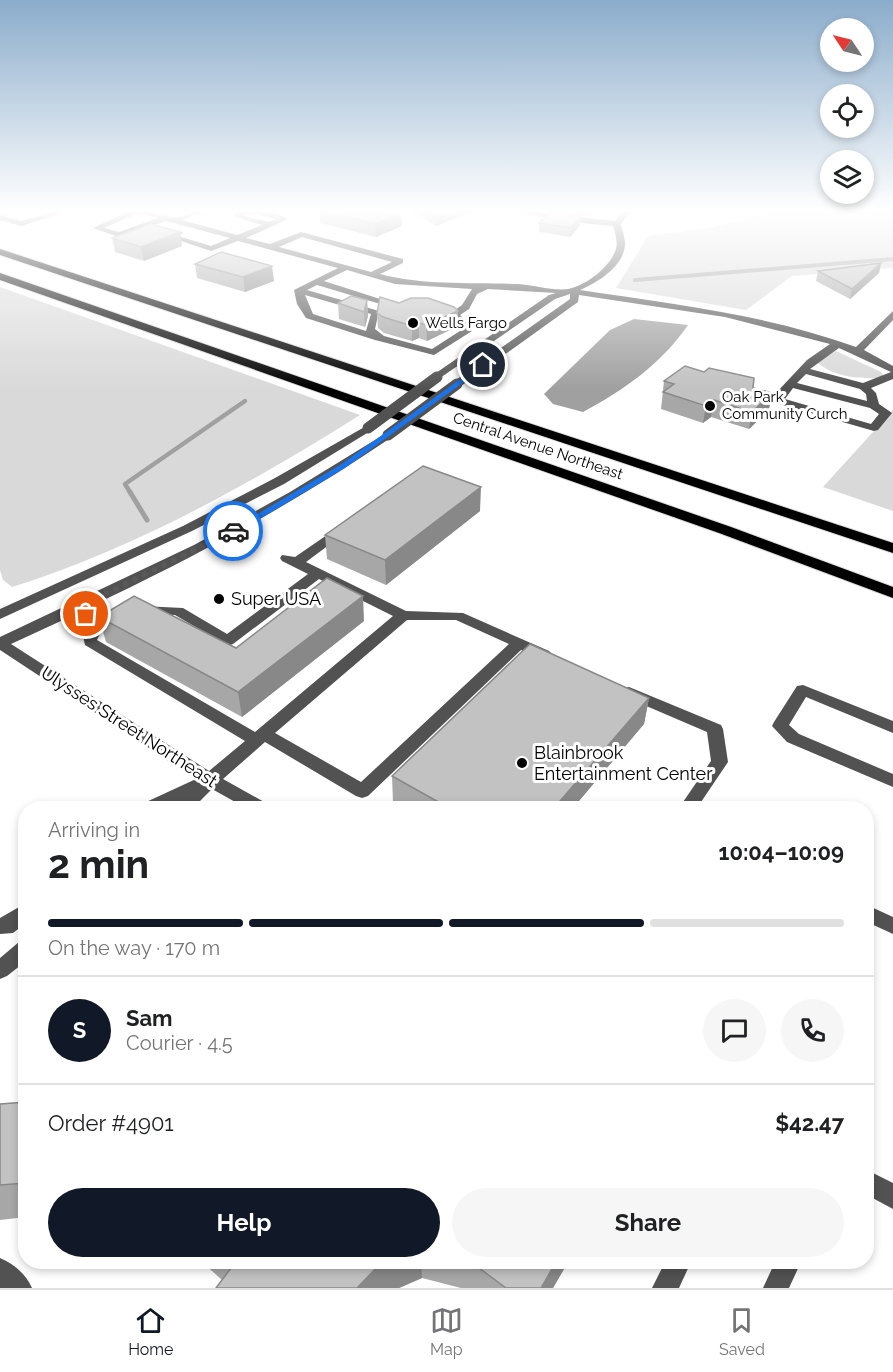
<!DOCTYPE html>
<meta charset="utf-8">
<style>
body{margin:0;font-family:Raleway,sans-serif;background:#f6f6f6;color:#202124;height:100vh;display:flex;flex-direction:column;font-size:22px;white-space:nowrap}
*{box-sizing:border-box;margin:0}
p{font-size:20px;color:#757577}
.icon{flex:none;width:33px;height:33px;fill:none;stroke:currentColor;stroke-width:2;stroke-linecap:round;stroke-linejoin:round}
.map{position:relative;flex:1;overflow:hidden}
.panel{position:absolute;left:18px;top:801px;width:856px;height:468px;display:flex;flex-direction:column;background:#fff;border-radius:24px;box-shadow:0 3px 9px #0003}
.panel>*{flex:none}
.needle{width:39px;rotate:305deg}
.controls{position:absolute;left:820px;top:18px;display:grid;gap:12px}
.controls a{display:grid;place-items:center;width:54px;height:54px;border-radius:50%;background:#fff;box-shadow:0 3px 9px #0003;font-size:30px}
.pin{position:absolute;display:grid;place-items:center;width:51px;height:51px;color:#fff;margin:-26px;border:3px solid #fff;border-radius:50%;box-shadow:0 2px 6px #0007}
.courier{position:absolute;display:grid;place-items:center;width:60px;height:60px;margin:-30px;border:4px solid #1a73e8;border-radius:50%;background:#fff;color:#222;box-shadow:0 2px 8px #0007}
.summary em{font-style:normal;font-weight:700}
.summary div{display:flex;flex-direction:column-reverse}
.summary{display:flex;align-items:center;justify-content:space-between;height:102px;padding:0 30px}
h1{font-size:39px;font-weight:700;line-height:45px}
.bar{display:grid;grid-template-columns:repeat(4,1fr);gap:9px 6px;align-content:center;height:72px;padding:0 30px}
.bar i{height:8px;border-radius:4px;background:#e0e0e0}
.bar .on{background:#111827}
.bar p{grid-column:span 4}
.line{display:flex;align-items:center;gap:15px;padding:0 30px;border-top:2px solid #e0e0e0}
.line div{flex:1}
.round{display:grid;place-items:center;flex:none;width:63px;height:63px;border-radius:32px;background:#f6f6f6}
.primary-button{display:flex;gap:12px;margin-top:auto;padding:12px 30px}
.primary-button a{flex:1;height:69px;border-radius:36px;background:#111827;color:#fff;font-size:24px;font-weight:700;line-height:69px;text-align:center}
.primary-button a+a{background:#f6f6f6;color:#202124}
.menu{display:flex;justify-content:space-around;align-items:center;height:84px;border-top:2px solid #e0e0e0;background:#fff;font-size:16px;color:#757577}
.menu a{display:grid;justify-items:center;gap:3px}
.menu .on{color:#111827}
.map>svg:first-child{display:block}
.green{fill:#d9d9d9}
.water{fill:#a0a0a0}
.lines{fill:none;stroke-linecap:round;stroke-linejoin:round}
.stream-far2{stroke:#a0a0a0;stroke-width:4}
.stream-far1{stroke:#a0a0a0;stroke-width:4.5}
.stream{stroke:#a0a0a0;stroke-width:5}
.highway-casing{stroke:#dbdbdb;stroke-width:2}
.minor{fill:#525252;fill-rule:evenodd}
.highway{fill:#000;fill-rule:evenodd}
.minor-bridge{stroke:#525252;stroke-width:11}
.wall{fill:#a7a7a7}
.shaded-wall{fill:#888}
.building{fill:#c2c2c2;stroke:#888;stroke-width:1.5}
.route{fill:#1a73e8}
.done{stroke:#595959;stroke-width:6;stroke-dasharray:0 10.8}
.poi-dot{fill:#000;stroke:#fff;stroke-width:2}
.labels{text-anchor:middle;stroke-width:6;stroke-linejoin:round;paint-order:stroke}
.far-poi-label{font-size:15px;fill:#000;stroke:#fff;text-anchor:start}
.far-street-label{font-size:15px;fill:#000;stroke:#fff}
.poi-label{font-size:18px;fill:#000;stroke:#fff;text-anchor:start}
.street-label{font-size:18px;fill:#000;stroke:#fff}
</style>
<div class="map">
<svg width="893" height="1288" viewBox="0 0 893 1288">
<rect width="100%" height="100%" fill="#fff"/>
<path class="green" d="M787 209H893V268L792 276 746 310 616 288 648 236 709 228Z
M0 287 360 415C252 483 134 549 12 587L3 580 0 570Z
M836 351 881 372 885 378C863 379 834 378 817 362Z
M893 410V511L823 487Z"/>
<path class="water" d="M634 319 688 325C661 364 624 390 583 412L553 404 544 394 610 330Z"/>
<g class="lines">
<path class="stream-far2" d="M635 280 893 259"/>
<path class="stream-far1" d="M131 494 125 484 245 401"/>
<path class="stream" d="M130 492 147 520"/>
<g class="highway-casing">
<path id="highway" d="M0 249 893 543V553L0 255Z
M0 273 731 527 893 587V598L719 533 0 280Z"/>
</g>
<path class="minor" d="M63 209H74L21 226 0 220V215L21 221Z
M128 209C143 208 156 215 171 217 182 219 196 209 209 209L182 220 237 235 262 225 233 216C248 205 273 210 288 219L246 238 270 244 301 232 403 259V263L380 274C425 286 472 282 518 284 533 285 553 291 568 289 586 286 611 266 616 249 618 241 615 233 613 226L560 221 509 209 615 221 624 209H632L621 224C622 230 625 237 625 243 625 266 598 282 580 290 674 304 768 315 856 347L893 311V320L864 350 893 366V379L871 388 876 393 879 404 892 413 878 430 874 431 776 403 775 394 807 360 830 344 725 317 579 295 578 302 461 386H453V382L570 299V294L555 299 437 380 432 377 433 375 549 295 556 293 488 289 477 294 469 309 460 315 472 327V331L434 355 375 340 306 318 297 304 294 290 338 268 238 241 211 251 166 236 179 231 183 233 178 236 211 246 230 238 166 221 119 237 93 228 130 211ZM138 213 158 218 119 232 104 228ZM251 213 276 219 269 222 244 216ZM302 237 392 262 371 272 279 247ZM347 270 395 284 472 289 462 305 449 314 463 329 432 349 384 336 375 329 379 311 307 290 317 285 397 309 402 306 324 281ZM305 295 371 314 366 331 313 314ZM839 348 891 372 863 383 810 369ZM806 374 860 389 866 394 867 401 797 383ZM793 388 870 408 879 414 871 424 785 399Z
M368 425 372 426V430L284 484 192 531 0 619V609L183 526 275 478Z
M388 432 392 433V437C295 503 193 558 87 608L103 618 119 613 126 618C117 628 103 625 97 640L255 732 393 616 319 579 233 644 228 646 175 615 142 614 135 610 142 606 183 608 227 634 308 574 282 561 280 558 282 555 295 557 340 526 347 530 345 533 306 562 406 611 463 613 549 651 552 654 549 657H539L521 650 368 796 362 798 356 796 265 742 223 779 266 803 269 808H246L212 789 193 808H173L175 804 165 808H141L144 803 196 779 0 650V637L194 545 290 492ZM76 614 92 625 83 636 85 645 245 741 209 771 11 644ZM407 620H456L509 644 361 782 275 733Z
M803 685 893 721V733L806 697 789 725 799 734 893 774V787L787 742 772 726 774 722 797 686Z
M629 687 721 725 723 729 728 762 697 808H679L711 761 707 732 623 696 621 692 623 688Z
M26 903V923L13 933 0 934V918Z
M867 905 893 917V934L867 922Z
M26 939V961L7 976 0 979V958L19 942Z
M867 1170 893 1183V1209L867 1195Z
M0 1258C14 1264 26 1274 32 1288H0Z
M665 1262H691L679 1288H652Z
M775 1262H801L789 1288H763Z"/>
<use href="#highway" class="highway"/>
<path class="minor-bridge" d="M368 428 437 377
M388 435 457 384"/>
</g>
<path class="wall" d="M408 209H477L436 226Z
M555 209H594L588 216 555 212Z
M319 210 401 212 402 226 376 237 320 223Z
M581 216 580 225 570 237 539 232V223Z
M180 232 182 246 144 261 115 252 112 238Z
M881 263 879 273 850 299 816 281 818 271Z
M195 264 274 281 245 292 197 278Z
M367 300 368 316 365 327 339 319 338 303Z
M377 313 458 326 427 341 419 338 412 341 384 333 378 328Z
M664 381 753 388 769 410 749 429 711 417 703 423 661 409Z
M480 511 386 585 327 559 325 535Z
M99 617 236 648 364 621 242 717 106 642Z
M649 698 644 724 573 808H404L393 802 392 776Z
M26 1102V1217L0 1220V1104Z
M202 1262H568L553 1288H461L422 1278 399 1288H216L222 1280Z"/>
<path class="shaded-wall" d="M456 209H477L436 226V217Z
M589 209H594L588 216Z
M401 212 402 226 376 237 375 224Z
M581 216 580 225 570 237 571 228Z
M180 232 182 246 144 261 141 247Z
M881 263 879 273 850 299 852 289Z
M272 266 274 281 245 292 243 277Z
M367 300 368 316 365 327 364 312Z
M458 311V326L427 341 426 325Z
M419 323V338L412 341V326Z
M772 393 769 410 749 429 752 412Z
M714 400 711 417 703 423 706 406Z
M481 487 480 511 386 585 385 560Z
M363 596 364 621 242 717 238 692Z
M649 698 644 724 573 808H554Z
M386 1262H421L422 1278 399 1288H357L380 1264Z
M556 1262H568L553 1288H541Z"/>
<path class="building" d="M319 209H385L401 212 375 224 319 210Z
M422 209H456L436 217Z
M549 212 581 216 571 228 539 223Z
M151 224 180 232 141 247 112 238Z
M221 252 272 266 243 277 195 264Z
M881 263 852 289 818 271Z
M351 296 367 300 364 312 338 303Z
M380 297 399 303 411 298H428L454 307 458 311 426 325 419 323 412 326 383 317 377 313Z
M685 366 704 372 709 368 754 378 753 388 772 393 752 412 714 400 706 406 663 392 674 384 664 381Z
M423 466 481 487 385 560 325 535Z
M327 578 363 596 238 692 99 617 134 596 236 648Z
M530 644 649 698 554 808H449L392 776Z
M26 1102V1183L0 1185V1104Z
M224 1262H386L380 1264 357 1288H216L231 1268Z
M471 1262H556L541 1288H506Z"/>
<linearGradient id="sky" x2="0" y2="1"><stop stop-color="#8baccb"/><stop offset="0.54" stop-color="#fff"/><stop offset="1" stop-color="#fff" stop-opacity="0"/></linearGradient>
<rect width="893" height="389" fill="url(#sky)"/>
<path class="route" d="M483 363 486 366 345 468 236 533 229 531 340 465Z"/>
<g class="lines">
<path class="done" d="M86 614 77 608 233 531"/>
</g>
<g class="poi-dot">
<circle cx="413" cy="323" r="6"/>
<circle cx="710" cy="406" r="6"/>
<circle cx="219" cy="599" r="6"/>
<circle cx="522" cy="763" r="6"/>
</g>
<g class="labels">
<g class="far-poi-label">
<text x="425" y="328">Wells Fargo</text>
<text x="722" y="402">Oak Park<tspan x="722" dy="17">Community Curch</tspan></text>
</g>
<g class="far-street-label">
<text transform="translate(538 446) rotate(19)" y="5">Central Avenue Northeast</text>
</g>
<g class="poi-label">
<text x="231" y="605">Super USA</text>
<text x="534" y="759">Blainbrook<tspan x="534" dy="21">Entertainment Center</tspan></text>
</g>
<g class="street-label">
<text transform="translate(129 727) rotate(33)" y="6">Ulysses Street Northeast</text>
</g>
</g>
</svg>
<div class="controls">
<a><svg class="needle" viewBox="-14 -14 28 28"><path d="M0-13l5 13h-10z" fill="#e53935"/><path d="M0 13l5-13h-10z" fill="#757577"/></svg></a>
<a><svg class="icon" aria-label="locate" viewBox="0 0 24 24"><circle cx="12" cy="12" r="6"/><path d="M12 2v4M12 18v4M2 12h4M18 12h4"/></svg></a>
<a><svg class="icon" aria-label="layers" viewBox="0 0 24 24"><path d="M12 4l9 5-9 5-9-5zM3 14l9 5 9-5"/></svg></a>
</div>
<div class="pin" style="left:86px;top:614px;background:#ea580c"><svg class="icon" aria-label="bag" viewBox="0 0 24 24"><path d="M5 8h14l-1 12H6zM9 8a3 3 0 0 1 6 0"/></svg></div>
<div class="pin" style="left:483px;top:365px;background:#1f2937"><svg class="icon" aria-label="home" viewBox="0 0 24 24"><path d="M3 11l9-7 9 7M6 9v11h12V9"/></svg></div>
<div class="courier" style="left:233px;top:531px"><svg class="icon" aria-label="car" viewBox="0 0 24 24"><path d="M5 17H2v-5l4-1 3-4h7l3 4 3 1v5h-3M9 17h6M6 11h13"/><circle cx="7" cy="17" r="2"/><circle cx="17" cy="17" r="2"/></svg></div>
<section class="panel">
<div class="summary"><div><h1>2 min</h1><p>Arriving in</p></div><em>10:04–10:09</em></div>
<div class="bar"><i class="on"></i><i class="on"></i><i class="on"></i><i></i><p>On the way · 170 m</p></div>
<div class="line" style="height:108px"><b class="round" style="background:#111827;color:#fff">S</b><div><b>Sam</b><p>Courier · 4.5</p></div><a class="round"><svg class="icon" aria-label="chat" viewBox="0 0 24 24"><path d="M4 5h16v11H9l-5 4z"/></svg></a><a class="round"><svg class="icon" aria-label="phone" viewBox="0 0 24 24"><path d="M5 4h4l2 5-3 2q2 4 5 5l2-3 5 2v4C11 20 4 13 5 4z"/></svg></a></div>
<div class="line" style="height:78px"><div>Order #4901</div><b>$42.47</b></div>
<div class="primary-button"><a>Help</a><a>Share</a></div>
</section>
</div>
<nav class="menu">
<a class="on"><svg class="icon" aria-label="home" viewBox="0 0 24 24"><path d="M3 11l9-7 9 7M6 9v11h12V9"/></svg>Home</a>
<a><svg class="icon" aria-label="map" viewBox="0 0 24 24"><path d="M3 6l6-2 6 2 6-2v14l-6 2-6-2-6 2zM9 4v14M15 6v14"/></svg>Map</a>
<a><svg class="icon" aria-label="saved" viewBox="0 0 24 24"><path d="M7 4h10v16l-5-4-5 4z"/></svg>Saved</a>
</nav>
